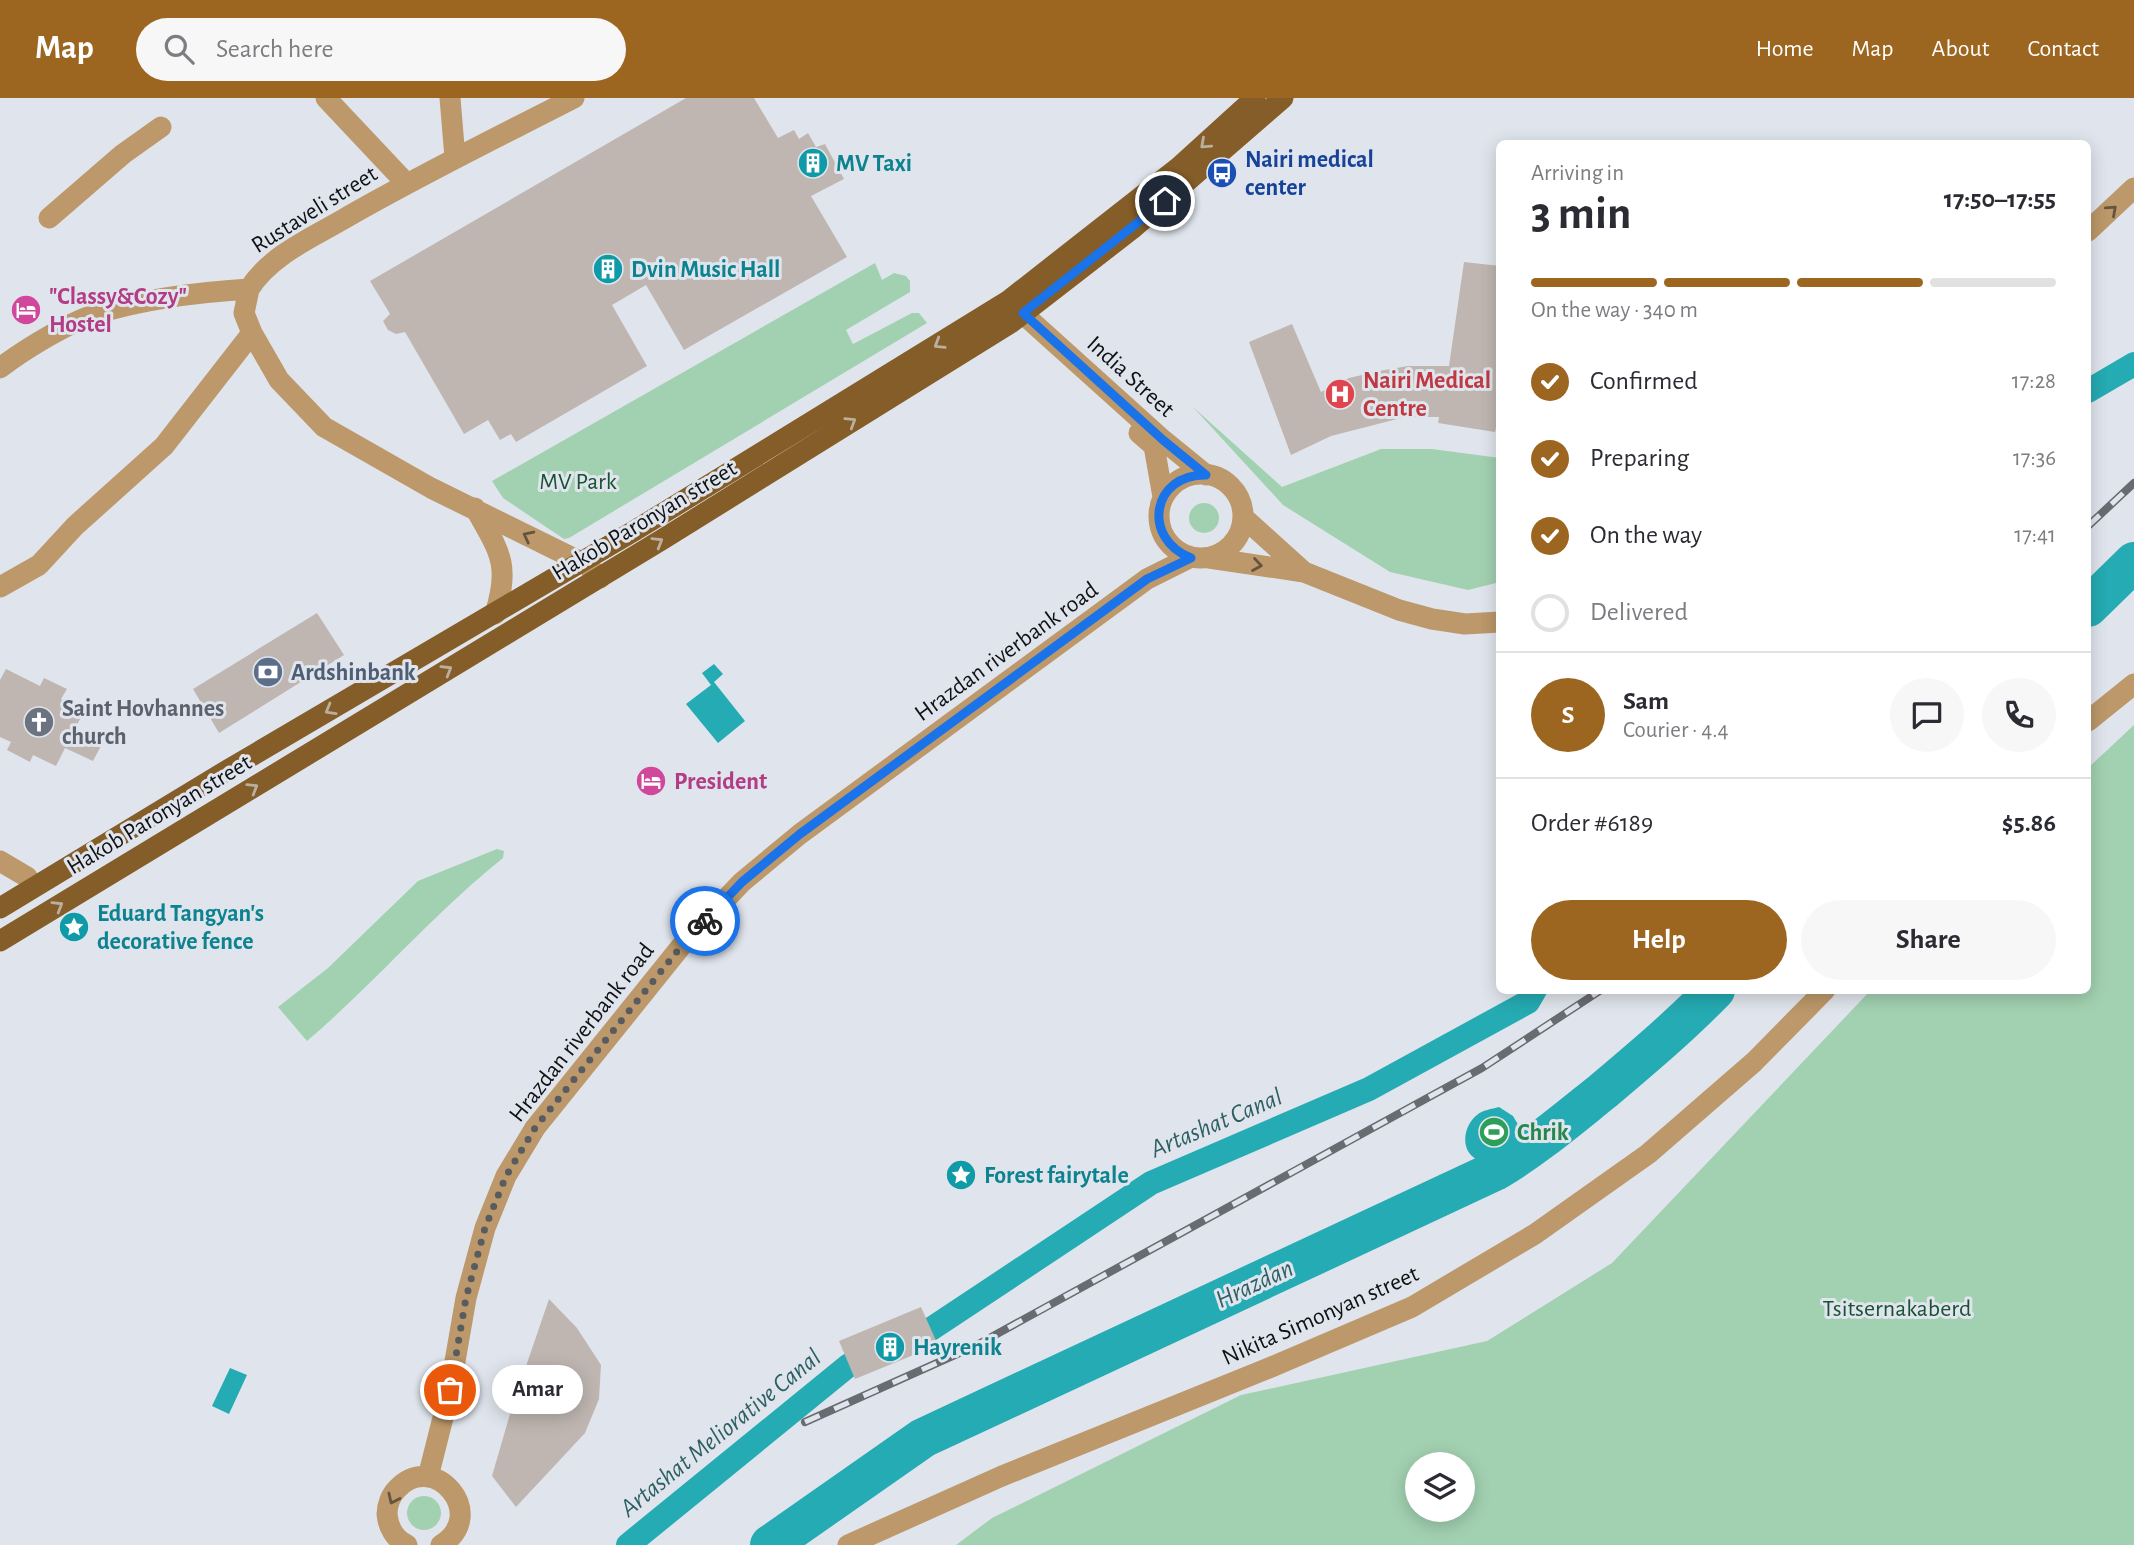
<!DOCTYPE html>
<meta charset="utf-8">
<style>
body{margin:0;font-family:"Alegreya Sans",sans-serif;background:#f7f7f7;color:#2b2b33;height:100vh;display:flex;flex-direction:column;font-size:26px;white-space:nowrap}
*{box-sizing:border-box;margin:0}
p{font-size:23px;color:#7c7c81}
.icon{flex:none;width:38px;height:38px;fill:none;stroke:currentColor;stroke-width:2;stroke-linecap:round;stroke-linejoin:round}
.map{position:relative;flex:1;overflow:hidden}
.side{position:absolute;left:1496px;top:42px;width:595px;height:854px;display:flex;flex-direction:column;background:#fff;border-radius:10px;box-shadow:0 4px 18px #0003}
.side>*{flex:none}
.buttons{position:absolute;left:1405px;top:1354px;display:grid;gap:14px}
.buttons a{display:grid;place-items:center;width:70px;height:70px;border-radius:50%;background:#fff;box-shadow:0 4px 18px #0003;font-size:35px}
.pin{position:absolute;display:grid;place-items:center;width:60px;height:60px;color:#fff;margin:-30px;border:4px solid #fff;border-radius:50%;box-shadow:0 2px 7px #0007}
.courier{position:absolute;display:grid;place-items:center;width:70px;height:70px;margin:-35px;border:5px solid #1a73e8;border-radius:50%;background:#fff;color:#222;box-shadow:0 2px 9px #0007}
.bubble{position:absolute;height:49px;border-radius:24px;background:#fff;box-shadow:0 4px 18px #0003;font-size:23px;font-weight:700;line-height:49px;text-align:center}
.overview em{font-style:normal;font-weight:700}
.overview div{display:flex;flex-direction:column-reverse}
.overview{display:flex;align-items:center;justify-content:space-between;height:119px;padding:0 35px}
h1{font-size:46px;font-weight:700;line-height:52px}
.bar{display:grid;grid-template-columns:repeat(4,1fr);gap:10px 7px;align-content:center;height:84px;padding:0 35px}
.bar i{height:9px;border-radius:5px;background:#e1e1e2}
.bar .active{background:#9c6620}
.bar p{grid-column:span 4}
.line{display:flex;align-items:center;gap:18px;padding:0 35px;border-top:2px solid #e1e1e2}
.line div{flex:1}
.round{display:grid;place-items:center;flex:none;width:74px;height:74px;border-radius:37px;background:#f7f7f7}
ol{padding:0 35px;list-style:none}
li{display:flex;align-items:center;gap:21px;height:77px}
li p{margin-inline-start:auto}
li .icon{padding:7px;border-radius:50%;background:#9c6620;color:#fff;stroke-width:4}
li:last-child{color:#7c7c81}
li i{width:38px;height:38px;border:4px solid #e1e1e2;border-radius:50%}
.button{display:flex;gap:14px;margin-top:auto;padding:14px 35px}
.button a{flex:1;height:80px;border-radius:42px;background:#9c6620;color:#fff;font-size:28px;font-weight:700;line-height:80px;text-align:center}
.button a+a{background:#f7f7f7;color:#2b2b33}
header{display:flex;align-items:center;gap:42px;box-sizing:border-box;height:98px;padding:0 35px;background:#9c6620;color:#fff}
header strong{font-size:33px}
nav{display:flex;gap:38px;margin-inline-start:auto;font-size:24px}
.search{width:490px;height:63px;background:#f7f7f7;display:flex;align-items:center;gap:18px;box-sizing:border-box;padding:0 24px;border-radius:38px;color:#7c7c81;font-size:26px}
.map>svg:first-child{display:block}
.green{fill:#a2d1b1;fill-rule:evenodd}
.water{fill:#25abb3}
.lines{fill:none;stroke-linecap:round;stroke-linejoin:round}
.canal{stroke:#25abb3;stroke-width:24}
.river{stroke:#25abb3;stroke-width:40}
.building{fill:#bfb6b1}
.minor{stroke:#bc986a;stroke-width:21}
.tertiary{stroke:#bc986a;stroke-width:21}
.primary{stroke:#845d28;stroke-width:21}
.rail-casing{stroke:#686b70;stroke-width:8}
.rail{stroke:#e0e5ed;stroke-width:5;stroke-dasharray:16;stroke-linecap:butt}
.oneway{stroke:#bbaf9e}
.oneway2{stroke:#66543e}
.done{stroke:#585b5f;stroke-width:7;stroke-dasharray:0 12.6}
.route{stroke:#1a73e8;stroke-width:9}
.labels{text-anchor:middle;stroke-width:6;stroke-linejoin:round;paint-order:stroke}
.transit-label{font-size:24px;font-weight:bold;fill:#164399;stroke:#e0e5ed;text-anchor:start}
.culture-label{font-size:24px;font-weight:bold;fill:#0d838f;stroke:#e0e5ed;text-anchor:start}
.street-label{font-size:24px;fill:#0f1113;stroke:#e0e5ed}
.hotel-label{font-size:24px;font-weight:bold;fill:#b23c85;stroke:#e0e5ed;text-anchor:start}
.health-label{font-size:24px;font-weight:bold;fill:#be3a42;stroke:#e0e5ed;text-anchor:start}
.park-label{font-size:24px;fill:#175231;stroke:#e0e5ed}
.service-label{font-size:24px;font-weight:bold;fill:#4e5e75;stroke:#e0e5ed;text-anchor:start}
.worship-label{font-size:24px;font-weight:bold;fill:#5b616d;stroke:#e0e5ed;text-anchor:start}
.leisure-label{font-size:24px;font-weight:bold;fill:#27864d;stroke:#e0e5ed;text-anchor:start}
.water-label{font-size:26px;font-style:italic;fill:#2d6064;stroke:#e0e5ed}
</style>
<header>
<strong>Map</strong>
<div class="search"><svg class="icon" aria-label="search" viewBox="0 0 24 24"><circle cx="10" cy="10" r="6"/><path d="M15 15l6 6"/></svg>Search here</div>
<nav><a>Home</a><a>Map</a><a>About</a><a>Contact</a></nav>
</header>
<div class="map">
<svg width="2134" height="1447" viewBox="0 0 2134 1447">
<rect width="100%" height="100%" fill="#e0e5ed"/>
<path class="green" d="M875 165 882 182 894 175 906 178 910 183V194L846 232 853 246 912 215H919L927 225 569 440 564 441 503 400 492 383Z
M1193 309 1282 389 1381 351H1432L1500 360V484L1468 492 1390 474 1283 407Z
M1189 420a15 15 0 1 1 30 0a15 15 0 1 1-30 0Z
M2134 627V1447H956L992 1420 1241 1297 1487 1243 1612 1165 1870 893 2088 892V670ZM1418 1367H1463V1412H1418Z
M497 751 504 753 503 760C433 816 375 885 307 943L278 909 328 870 418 783Z
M407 1415a17 17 0 1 1 34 0a17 17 0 1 1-34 0Z"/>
<path class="water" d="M714 566 723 576 714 584 745 623 718 645 686 606 711 587 702 575Z
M1499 1009 1513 1018 1526 1040 1493 1065C1488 1064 1481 1064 1476 1061 1460 1052 1463 1028 1477 1017 1482 1012 1492 1011 1499 1009Z
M230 1270 247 1277 229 1316 212 1308Z"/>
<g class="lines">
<path class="canal" d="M2088 293 2134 266
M931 1231 1151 1085 1369 991 1528 904 1535 892
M628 1447 849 1267"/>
<path class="river" d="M2088 509 2134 464
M770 1447 923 1340 1495 1073C1534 1050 1568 1021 1603 993 1642 960 1679 929 1715 892"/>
</g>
<path class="building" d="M686 0H754L778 40 794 32 799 41 808 35 816 49 825 46 844 81 811 98 847 159 684 252 646 187 612 207 647 268 516 344 511 336 500 342 488 322 464 336 405 234 396 236 388 232 383 223 390 216 370 183Z
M1464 164 1500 168V330H1496L1495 334 1438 325 1439 319H1405L1331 338 1291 357 1249 244 1292 226 1321 294 1349 280 1379 273 1408 268H1449Z
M317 515 344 557 219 635 193 591Z
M6 571 40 588 44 580 67 591 61 601 84 613 75 631 102 646 93 663 65 650 56 668 33 657 30 664 7 652 11 644 0 639V582Z
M549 1201 577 1230 601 1267 599 1301 585 1335 516 1409 492 1378 512 1309Z
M921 1209 938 1247 855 1281 839 1243Z"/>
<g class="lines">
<path class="minor" d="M326 0 406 85
M450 0 455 60
M49 120 123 56 161 29
M249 191 244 215 252 235 279 282 324 329 431 390 587 467 600 480
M0 270C25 251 69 224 99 215 144 201 202 194 249 191 270 158 309 141 342 122 418 78 496 40 574 0
M475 410C499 453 511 466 495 516
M0 489 39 467 75 428 164 348 252 235
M0 763 27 779 34 789"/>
<path class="tertiary" d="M2088 133 2134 90
M1011 205 1163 342 1206 377
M1139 335 1154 348 1163 399
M1159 418a42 42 0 1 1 84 0a42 42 0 1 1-84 0Z
M1243 419 1304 474
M1209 460 1304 474 1399 512 1432 521 1465 526 1500 524
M2088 623 2134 586
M428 1379 450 1292 466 1200 485 1130 506 1078 535 1030 683 846 742 784 800 736 1147 481 1191 459
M407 1447C395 1441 388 1429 387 1416 387 1407 391 1397 397 1391 434 1351 490 1417 441 1447
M848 1447 1002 1378 1269 1270 1412 1209 1535 1136 1648 1056 1754 964 1825 892"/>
<path class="primary" d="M0 810 226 673 634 433 1008 203 1179 69 1255 0
M0 843 663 441 1012 224 1132 131 1283 0"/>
<g class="rail-casing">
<path id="rail" d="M2088 428 2134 385
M805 1324 975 1248 1482 970 1601 892"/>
</g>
<use href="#rail" class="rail"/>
</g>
<defs><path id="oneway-chevron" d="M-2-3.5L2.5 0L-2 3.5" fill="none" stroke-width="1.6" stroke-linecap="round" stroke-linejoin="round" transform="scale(1.75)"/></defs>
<g class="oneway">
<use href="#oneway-chevron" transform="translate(1205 46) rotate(138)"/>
<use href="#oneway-chevron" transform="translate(939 246) rotate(148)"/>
<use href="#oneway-chevron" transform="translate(851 324) rotate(-32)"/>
<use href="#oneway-chevron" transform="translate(658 444) rotate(-31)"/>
<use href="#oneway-chevron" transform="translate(447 572) rotate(-31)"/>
<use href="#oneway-chevron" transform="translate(330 612) rotate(150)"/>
<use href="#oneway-chevron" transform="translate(253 690) rotate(-31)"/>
<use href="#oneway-chevron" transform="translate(58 808) rotate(-31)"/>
</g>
<g class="oneway2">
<use href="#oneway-chevron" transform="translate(2112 112) rotate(-42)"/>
<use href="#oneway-chevron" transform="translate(528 438) rotate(-153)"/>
<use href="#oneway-chevron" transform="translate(1257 467) rotate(9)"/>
<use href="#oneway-chevron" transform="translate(393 1401) rotate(115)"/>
</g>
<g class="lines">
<path class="done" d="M450 1292 466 1200 485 1130 506 1078 535 1030 683 846 705 823"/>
<path class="route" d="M705 823 742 784 800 736 1147 481 1191 460C1141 440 1152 376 1206 377L1163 342 1023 215 1165 103"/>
</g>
<defs>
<g id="building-disc" transform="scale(1.575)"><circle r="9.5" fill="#0f9aa8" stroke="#e0e5ed"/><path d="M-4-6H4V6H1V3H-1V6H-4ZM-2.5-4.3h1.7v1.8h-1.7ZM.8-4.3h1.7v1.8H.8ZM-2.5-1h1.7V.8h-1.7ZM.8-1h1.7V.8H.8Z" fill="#fff"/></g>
<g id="bus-disc" transform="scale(1.575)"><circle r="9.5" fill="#1a4fb4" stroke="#e0e5ed"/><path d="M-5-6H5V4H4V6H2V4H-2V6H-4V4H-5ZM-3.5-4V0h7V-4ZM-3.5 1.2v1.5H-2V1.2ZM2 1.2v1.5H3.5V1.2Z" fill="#fff"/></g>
<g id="hotel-disc" transform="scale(1.575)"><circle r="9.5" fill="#d1479c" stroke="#e0e5ed"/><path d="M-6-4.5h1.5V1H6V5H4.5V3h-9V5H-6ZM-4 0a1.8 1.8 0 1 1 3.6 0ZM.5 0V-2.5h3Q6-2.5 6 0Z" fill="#fff"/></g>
<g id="hospital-disc" transform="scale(1.575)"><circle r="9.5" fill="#e0444e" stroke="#e0e5ed"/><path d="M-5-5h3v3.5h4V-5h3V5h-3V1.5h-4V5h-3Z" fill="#fff"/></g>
<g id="bank-disc" transform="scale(1.575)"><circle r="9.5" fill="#5c6f8a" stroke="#e0e5ed"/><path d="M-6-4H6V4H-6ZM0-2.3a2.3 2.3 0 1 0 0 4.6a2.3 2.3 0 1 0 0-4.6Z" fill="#fff"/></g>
<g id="church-disc" transform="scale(1.575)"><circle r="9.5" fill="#6b7280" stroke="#e0e5ed"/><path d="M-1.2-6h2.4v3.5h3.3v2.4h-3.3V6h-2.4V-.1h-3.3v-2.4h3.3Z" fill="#fff"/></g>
<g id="sight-disc" transform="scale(1.575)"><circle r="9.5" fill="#0f9aa8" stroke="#e0e5ed"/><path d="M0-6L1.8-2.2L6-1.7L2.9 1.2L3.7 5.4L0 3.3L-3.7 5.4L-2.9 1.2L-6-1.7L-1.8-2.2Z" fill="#fff"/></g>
<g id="stadium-disc" transform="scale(1.575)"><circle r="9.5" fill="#2e9e5b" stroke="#e0e5ed"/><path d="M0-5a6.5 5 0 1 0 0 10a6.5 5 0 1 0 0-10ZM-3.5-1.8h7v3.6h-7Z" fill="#fff"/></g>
</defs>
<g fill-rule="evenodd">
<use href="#building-disc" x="813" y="65"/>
<use href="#bus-disc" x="1222" y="75"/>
<use href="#building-disc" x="608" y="171"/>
<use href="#hotel-disc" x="26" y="212"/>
<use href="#hospital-disc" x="1340" y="296"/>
<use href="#bank-disc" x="268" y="574"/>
<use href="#church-disc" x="39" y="624"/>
<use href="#hotel-disc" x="651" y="683"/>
<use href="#sight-disc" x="74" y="829"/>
<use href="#stadium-disc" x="1494" y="1034"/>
<use href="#sight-disc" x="961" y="1077"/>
<use href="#building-disc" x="890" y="1249"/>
</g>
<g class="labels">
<g class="transit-label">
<text x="1245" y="69">Nairi medical<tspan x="1245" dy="28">center</tspan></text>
</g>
<g class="culture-label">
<text x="836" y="73">MV Taxi</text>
<text x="631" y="179">Dvin Music Hall</text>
<text x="97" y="823">Eduard Tangyan's<tspan x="97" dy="28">decorative fence</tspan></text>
<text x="984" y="1085">Forest fairytale</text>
<text x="913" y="1257">Hayrenik</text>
</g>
<g class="street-label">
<text transform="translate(314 111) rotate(-32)" y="8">Rustaveli street</text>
<text transform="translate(1131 278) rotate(42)" y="8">India Street</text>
<text transform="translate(644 422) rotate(-31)" y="8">Hakob Paronyan street</text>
<text transform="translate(1006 553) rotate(-36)" y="8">Hrazdan riverbank road</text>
<text transform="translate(159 716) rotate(-31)" y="8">Hakob Paronyan street</text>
<text transform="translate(581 934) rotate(-52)" y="8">Hrazdan riverbank road</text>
<text transform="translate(1320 1217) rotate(-24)" y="8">Nikita Simonyan street</text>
</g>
<g class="hotel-label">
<text x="49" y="206">"Classy&amp;Cozy"<tspan x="49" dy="28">Hostel</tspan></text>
<text x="674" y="691">President</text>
</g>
<g class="health-label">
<text x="1363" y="290">Nairi Medical<tspan x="1363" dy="28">Centre</tspan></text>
</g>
<g class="park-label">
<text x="578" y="391">MV Park</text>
<text x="1897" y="1218">Tsitsernakaberd</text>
</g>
<g class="service-label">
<text x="291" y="582">Ardshinbank</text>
</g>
<g class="worship-label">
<text x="62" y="618">Saint Hovhannes<tspan x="62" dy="28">church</tspan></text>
</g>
<g class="leisure-label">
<text x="1517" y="1042">Chrik</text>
</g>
<g class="water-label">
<text transform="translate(1216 1024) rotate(-23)" y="9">Artashat Canal</text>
<text transform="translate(1254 1185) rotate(-25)" y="9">Hrazdan</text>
<text transform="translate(720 1334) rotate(-39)" y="9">Artashat Meliorative Canal</text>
</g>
</g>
</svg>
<div class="buttons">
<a><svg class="icon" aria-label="layers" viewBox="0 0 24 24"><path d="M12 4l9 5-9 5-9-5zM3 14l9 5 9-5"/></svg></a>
</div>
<div class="pin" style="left:450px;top:1292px;background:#ea580c"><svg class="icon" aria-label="bag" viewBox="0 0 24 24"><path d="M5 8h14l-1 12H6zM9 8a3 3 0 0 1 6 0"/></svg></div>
<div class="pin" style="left:1165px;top:103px;background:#1f2937"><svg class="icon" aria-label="home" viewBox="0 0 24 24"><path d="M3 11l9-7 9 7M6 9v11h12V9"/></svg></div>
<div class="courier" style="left:705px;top:823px"><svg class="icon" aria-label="bike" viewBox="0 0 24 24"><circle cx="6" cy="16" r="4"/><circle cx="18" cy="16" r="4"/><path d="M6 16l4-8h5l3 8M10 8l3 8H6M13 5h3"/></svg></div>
<div class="bubble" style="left:492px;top:1267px;width:91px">Amar</div>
<section class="side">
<div class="overview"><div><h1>3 min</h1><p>Arriving in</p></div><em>17:50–17:55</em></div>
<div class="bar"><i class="active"></i><i class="active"></i><i class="active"></i><i></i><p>On the way · 340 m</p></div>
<ol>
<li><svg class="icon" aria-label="check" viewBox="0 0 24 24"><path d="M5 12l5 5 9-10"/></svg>Confirmed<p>17:28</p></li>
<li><svg class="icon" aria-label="check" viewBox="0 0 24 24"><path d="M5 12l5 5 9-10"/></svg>Preparing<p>17:36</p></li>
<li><svg class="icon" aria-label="check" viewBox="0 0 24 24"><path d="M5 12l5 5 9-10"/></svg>On the way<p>17:41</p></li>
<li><i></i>Delivered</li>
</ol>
<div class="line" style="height:126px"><b class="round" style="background:#9c6620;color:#fff">S</b><div><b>Sam</b><p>Courier · 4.4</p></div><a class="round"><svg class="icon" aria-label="chat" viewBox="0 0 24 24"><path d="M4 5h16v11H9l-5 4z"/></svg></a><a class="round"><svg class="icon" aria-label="phone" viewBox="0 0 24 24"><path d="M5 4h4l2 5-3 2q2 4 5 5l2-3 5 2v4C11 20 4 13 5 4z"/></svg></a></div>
<div class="line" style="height:91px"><div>Order #6189</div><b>$5.86</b></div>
<div class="button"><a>Help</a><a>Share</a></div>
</section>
</div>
